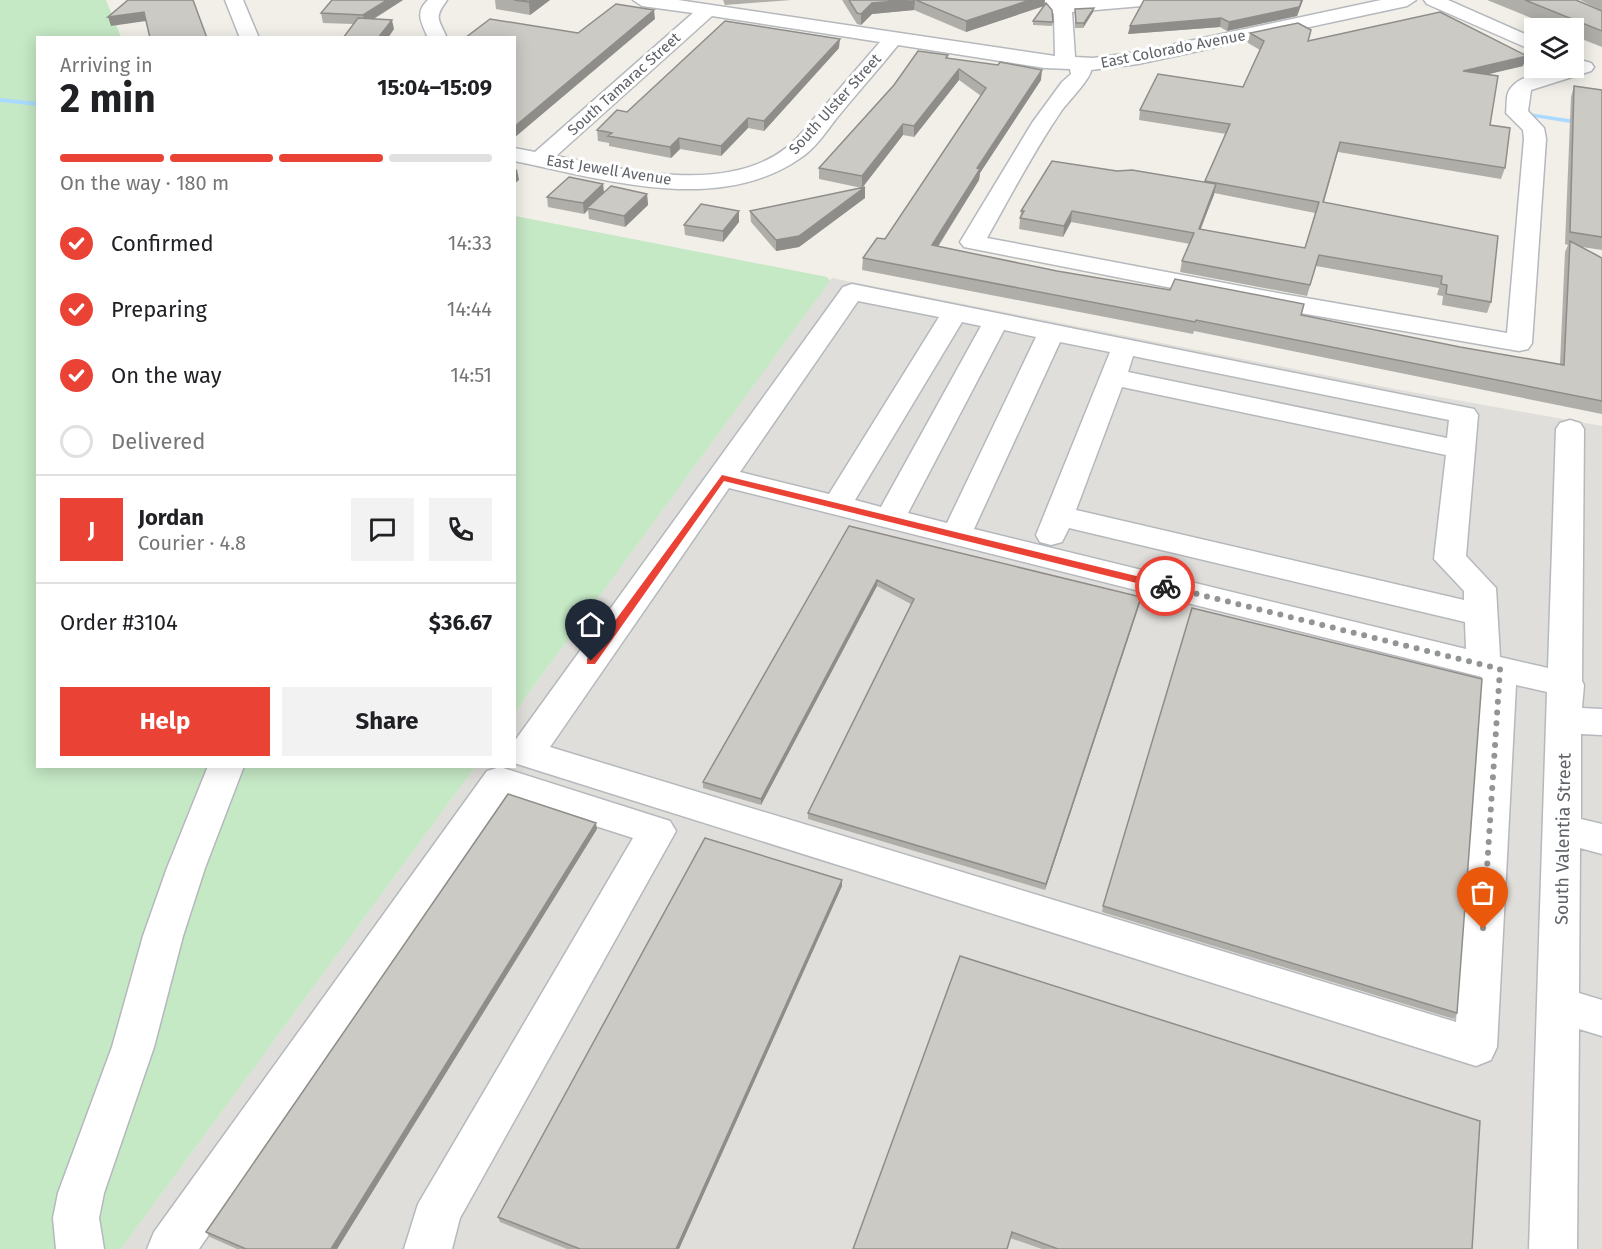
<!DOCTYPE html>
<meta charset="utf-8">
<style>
body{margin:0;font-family:"Fira Sans",sans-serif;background:#f2f2f2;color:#202124;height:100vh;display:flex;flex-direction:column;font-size:22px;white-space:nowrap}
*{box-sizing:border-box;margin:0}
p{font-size:20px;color:#757577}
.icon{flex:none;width:33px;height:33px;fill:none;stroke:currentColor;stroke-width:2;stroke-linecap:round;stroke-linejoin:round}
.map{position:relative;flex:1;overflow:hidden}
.panel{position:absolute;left:36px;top:36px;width:480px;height:732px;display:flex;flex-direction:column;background:#fff;border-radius:0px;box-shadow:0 3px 15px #0003}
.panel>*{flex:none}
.fabs{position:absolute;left:1524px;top:18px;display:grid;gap:12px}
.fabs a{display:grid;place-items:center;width:60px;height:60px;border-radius:0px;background:#fff;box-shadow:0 3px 15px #0003;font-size:30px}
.pin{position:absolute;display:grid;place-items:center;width:51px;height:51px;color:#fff;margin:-62px -26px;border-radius:50% 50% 50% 0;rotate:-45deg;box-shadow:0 0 6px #0007}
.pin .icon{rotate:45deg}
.courier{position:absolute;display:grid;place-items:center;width:60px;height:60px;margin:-30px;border:4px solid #ea4335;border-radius:50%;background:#fff;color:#222;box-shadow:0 2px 8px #0007}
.headline em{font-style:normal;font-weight:700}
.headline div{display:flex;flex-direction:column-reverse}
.headline{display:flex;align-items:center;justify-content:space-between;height:102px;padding:0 24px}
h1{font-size:39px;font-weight:700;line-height:45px}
.bar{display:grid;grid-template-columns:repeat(4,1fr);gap:9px 6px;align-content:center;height:72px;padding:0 24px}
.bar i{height:8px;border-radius:4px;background:#e0e0e0}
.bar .current{background:#ea4335}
.bar p{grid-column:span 4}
.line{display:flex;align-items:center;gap:15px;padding:0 24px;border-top:2px solid #e0e0e0}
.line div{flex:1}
.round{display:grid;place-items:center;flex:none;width:63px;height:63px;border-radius:0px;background:#f2f2f2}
ol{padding:0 24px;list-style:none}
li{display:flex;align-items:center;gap:18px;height:66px}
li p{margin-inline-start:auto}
li .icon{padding:6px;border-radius:50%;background:#ea4335;color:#fff;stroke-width:4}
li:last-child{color:#757577}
li i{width:33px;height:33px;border:3px solid #e0e0e0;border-radius:50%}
.action{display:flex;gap:12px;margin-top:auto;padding:12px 24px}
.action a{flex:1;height:69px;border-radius:0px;background:#ea4335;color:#fff;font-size:24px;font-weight:700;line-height:69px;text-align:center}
.action a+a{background:#f2f2f2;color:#202124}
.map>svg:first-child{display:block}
.industrial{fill:#e0deda}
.green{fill:#c5e8c5}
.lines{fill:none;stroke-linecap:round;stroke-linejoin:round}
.stream{fill:#aadaff;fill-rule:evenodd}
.minor-casing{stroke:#b5b8bc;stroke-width:3}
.minor{fill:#fff;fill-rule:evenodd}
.wall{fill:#afaea9;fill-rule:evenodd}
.shaded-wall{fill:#8f8d8a}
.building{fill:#cccac5;stroke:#8f8d8a;stroke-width:1.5}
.route{fill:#ea4335}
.done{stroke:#929495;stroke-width:6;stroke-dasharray:0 10.8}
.labels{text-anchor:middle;stroke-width:6;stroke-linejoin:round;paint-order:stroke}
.far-street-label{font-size:15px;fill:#5f6368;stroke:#fff}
.street-label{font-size:18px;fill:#5f6368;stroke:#fff}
</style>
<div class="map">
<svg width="1602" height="1249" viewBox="0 0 1602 1249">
<rect width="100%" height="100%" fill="#f1efe8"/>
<path class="industrial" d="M832 278 1395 389 1602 426V1249H121L475 767 514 766 515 712Z"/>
<path class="green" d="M0 0H106L121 37 38 38V766L475 767 121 1249H0Z
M515 216 827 277 830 281 515 712Z"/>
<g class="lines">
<path class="stream" d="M0 98 38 102V106L0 102Z
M1529 113 1602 124V128L1527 116V114Z"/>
<g class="minor-casing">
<path id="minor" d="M225 0H243L259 38H240Z
M428 0H447C434 18 438 18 447 38H428C422 23 414 13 428 0Z
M633 0H678L1055 56 1054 14 1042 0H1151L1142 6 1072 12 1075 57 1093 58 1138 52 1381 0H1416L1407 6 1138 64 1091 70C1091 78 1069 101 1062 110 1034 151 1011 195 987 238L1283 294 1507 333 1524 139 1523 130 1506 113C1507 107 1506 99 1508 93 1515 74 1555 68 1574 68V64L1584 61 1591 63 1594 67 1591 71 1531 90 1528 111 1544 128 1546 139 1532 343 1528 349 1519 351 1283 310 964 247 960 242 1032 123 1062 82 1071 74 1070 69 1045 68 898 45C878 70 856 94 836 119 825 133 815 149 799 159 717 215 603 179 514 161V148L535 152 693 13 642 6ZM712 16 880 42C861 64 842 86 823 108 811 121 801 137 786 148 726 195 624 170 556 156Z
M1424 0H1448L1534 38V51L1427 4Z
M852 284 1474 409 1478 415 1466 556 1496 588 1500 657 1548 668 1556 429 1560 423 1570 420 1580 423 1584 429 1582 681 1584 685 1582 708 1602 709V735L1581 734V819L1602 824V854L1580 848 1579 993 1602 1000V1036L1579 1029 1577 1249H1529L1547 692 1516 685 1497 1047 1491 1060 1476 1066 514 763V742L843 287ZM858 301 939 317 829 494 740 472ZM962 322 981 326 881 507 855 500ZM1004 330 1036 337 947 523 908 513ZM1060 342 1110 352 1036 535 1040 542 1051 545 1062 542 1069 528 1465 622 1466 649 974 529ZM1133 356 1449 420 1447 438 1128 372ZM1122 387 1446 455 1434 559 1464 591V600L1076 510ZM729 488 1482 677 1456 1022 550 747Z
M208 766H244L205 868 183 936 154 1047 104 1193 99 1218 104 1249H56L53 1218 58 1193 112 1047 143 936 167 868Z
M500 767 670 821 676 831 460 1218 452 1249H404L418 1204 633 838 508 798 199 1249H147L154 1232 487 771Z"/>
</g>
<use href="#minor" class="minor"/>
</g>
<path class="wall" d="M403 0 374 19 394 29 353 24 323 23 321 13Z
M495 0H550L530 15 496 9Z
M723 0H791L725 5Z
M842 0H1045L1044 6 1053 22 1052 26 1033 25V21L1044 6 966 32 914 10 872 14 861 25 857 24Z
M1144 0H1303L1297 16 1227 31 1220 27 1128 34Z
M1487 0H1576L1602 11V47L1574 36V28H1556Z
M1580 0H1602V11Z
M1094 8 1093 12 1083 28H1075V9Z
M1250 33 1523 66 1487 74 1490 125 1505 168 1501 179 1338 152 1324 202 1491 302 1487 313 1442 305 1443 296 1437 295 1439 288 1316 266 1307 296 1180 272 1182 261 1190 244 1071 222 1063 237 1019 229 1021 211 1117 171 1205 182 1226 134 1139 120 1140 110 1243 87 1260 50 1248 43ZM1214 193 1315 213 1305 248 1201 229Z
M839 48 764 131 748 128 721 156 680 149 671 158 609 146V143L598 141 597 130Z
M948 58 1041 80 980 173 979 180 938 247 1057 271 1170 290 1304 304 1301 315 1460 347 1560 364 1565 252 1568 245 1565 244 1571 97 1574 86 1602 90V250L1582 247 1602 258V414L1194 331 1193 334 862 270 863 258 885 239 981 96 959 80 914 137 903 135 862 188 865 187V198L799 247 776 251 751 222 750 211 862 188 819 179V168Z
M603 184 604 193 647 194 648 205 625 227 589 219 588 210 584 214 548 207 547 197Z
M739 222 723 242 685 235 684 225Z
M849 526 1141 597 1045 890 808 819V813L911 604 877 586 761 805 703 788V782Z
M597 829 337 1249H237L210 1237 206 1232Z
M842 880V886L679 1249H567L500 1222 498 1217Z
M1103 906 1457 1013 1454 1019 1102 912Z
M960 956 1472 1249H1042L1010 1238Z"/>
<path class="shaded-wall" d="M387 0H403L365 24 363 15Z
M532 0H550L530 15 529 2Z
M915 0 914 10 872 14 861 25V14L872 3Z
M1030 0H1045L1044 6 966 32V21Z
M1303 0 1297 16 1227 31 1229 22Z
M1094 8 1093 12 1083 28 1084 23Z
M654 10 655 19 514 138V127Z
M144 12 146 21 111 26 108 17Z
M1221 18 1220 27 1128 34 1130 26Z
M392 20 394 29 388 38H378Z
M840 39 839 48 764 131V121Z
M1527 56 1523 66 1460 81 1463 71Z
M959 69V80L914 137V126Z
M1042 70 1041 80 980 173 979 180 931 257 932 245 977 168Z
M748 118V128L721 156V146Z
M903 124V135L862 188V176Z
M679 138 680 149 671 158 670 147Z
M517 169 519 180 514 184V172Z
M603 184 604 195 587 208 588 210 584 214 583 203Z
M1216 184 1214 195 1196 240 1199 229Z
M865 187V198L799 247 776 251V240Z
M647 194 648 205 625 227 624 216Z
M739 211V222L723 242V231Z
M1072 211 1071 222 1063 237 1064 226Z
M877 580V586L761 805V799Z
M1141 597 1140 603 1045 890 1046 884Z
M596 823 597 829 337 1249H331Z
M842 880V886L679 1249H676Z"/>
<path class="building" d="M128 0H193L207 38H150L144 12 108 17Z
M332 0H387L363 15 321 13Z
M514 0H532L529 2Z
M849 0H909L872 3 861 14 857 13Z
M916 0H1030L966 21Z
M1144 0H1302L1299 7 1229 22 1221 18 1130 26Z
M1525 0H1576L1602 11V31Z
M1046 3 1052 10 1053 22 1033 21Z
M616 4 654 10 514 127V38H465L490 19 578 33Z
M1094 8 1084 23H1076L1075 9Z
M1440 12 1527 56 1463 71 1498 76 1490 125 1510 128 1505 168 1340 142 1323 202 1498 236 1491 302 1446 294 1447 285 1441 284 1442 276 1319 255 1310 285 1182 261 1194 233 1072 211 1064 226 1020 218 1024 211H1021L1052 161 1117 171 1132 170 1216 184 1199 229 1305 248 1319 202 1205 181 1230 124 1140 110 1158 74 1243 87 1264 41 1250 33 1298 23 1311 30 1308 41Z
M358 18 392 20 378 38H343Z
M725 21 840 39 764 121 748 118 721 146 679 138 670 147 608 136 612 133 597 130 617 110 627 112Z
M918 51 948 55 946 58 998 65 1000 62 1042 70 977 168 980 169 932 245 1057 271 1170 290 1175 279 1304 304 1301 315 1460 347 1564 365 1570 241 1602 258V401L1196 320 1195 322 863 258 877 238 885 239 986 88 959 69 914 126 903 124 862 176 819 168 894 85Z
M1574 86 1602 90V237L1570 232Z
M569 177 603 184 583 203 547 197Z
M611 186 647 194 624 216 587 208Z
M865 187 799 236 776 240 750 211Z
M701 204 739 211 723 231 684 225Z
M849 526 1141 597 1046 884 808 813 914 599 877 580 761 799 703 782Z
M1192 608 1482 679 1457 1013 1103 906Z
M508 794 596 823 331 1249H246L206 1232Z
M705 838 842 880 676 1249H580L498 1217Z
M960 956 1480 1121 1472 1249H1058L1012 1232 1007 1249H853Z"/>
<path class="route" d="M722 475 1165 583 1170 586 1165 590 724 481 595 664H587V659Z"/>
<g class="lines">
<path class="done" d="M1165 586 1500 669 1483 929"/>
</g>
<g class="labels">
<g class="far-street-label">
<text transform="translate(1173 49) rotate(-11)" y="5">East Colorado Avenue</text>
<text transform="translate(624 84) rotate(-42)" y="5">South Tamarac Street</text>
<text transform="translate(835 104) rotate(-48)" y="5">South Ulster Street</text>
<text transform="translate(609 170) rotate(9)" y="5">East Jewell Avenue</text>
</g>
<g class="street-label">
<text transform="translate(1563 839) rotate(-89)" y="6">South Valentia Street</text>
</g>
</g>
</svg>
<div class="fabs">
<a><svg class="icon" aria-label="layers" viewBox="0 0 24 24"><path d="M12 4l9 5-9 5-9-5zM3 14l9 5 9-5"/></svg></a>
</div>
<div class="pin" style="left:1483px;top:929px;background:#ea580c"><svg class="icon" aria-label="bag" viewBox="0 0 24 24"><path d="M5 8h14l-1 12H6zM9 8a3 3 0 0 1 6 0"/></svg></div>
<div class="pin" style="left:591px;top:661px;background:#1f2937"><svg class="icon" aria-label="home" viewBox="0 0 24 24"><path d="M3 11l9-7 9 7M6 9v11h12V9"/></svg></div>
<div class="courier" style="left:1165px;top:586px"><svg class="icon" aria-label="bike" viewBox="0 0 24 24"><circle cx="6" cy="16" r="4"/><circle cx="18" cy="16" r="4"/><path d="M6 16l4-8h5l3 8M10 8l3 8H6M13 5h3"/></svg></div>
<section class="panel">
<div class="headline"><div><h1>2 min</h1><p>Arriving in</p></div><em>15:04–15:09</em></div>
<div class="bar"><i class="current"></i><i class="current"></i><i class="current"></i><i></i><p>On the way · 180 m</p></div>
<ol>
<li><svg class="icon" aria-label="check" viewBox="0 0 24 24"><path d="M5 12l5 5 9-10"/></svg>Confirmed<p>14:33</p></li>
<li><svg class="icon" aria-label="check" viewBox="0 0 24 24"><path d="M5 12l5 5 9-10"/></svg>Preparing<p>14:44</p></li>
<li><svg class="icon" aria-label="check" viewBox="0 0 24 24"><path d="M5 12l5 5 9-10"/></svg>On the way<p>14:51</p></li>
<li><i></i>Delivered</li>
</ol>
<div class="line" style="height:108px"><b class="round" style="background:#ea4335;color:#fff">J</b><div><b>Jordan</b><p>Courier · 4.8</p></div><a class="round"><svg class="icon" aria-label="chat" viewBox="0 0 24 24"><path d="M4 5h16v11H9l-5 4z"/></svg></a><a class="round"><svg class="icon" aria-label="phone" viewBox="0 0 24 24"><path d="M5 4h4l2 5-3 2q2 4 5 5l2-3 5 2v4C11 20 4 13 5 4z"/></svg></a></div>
<div class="line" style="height:78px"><div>Order #3104</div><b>$36.67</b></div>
<div class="action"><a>Help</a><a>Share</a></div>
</section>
</div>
